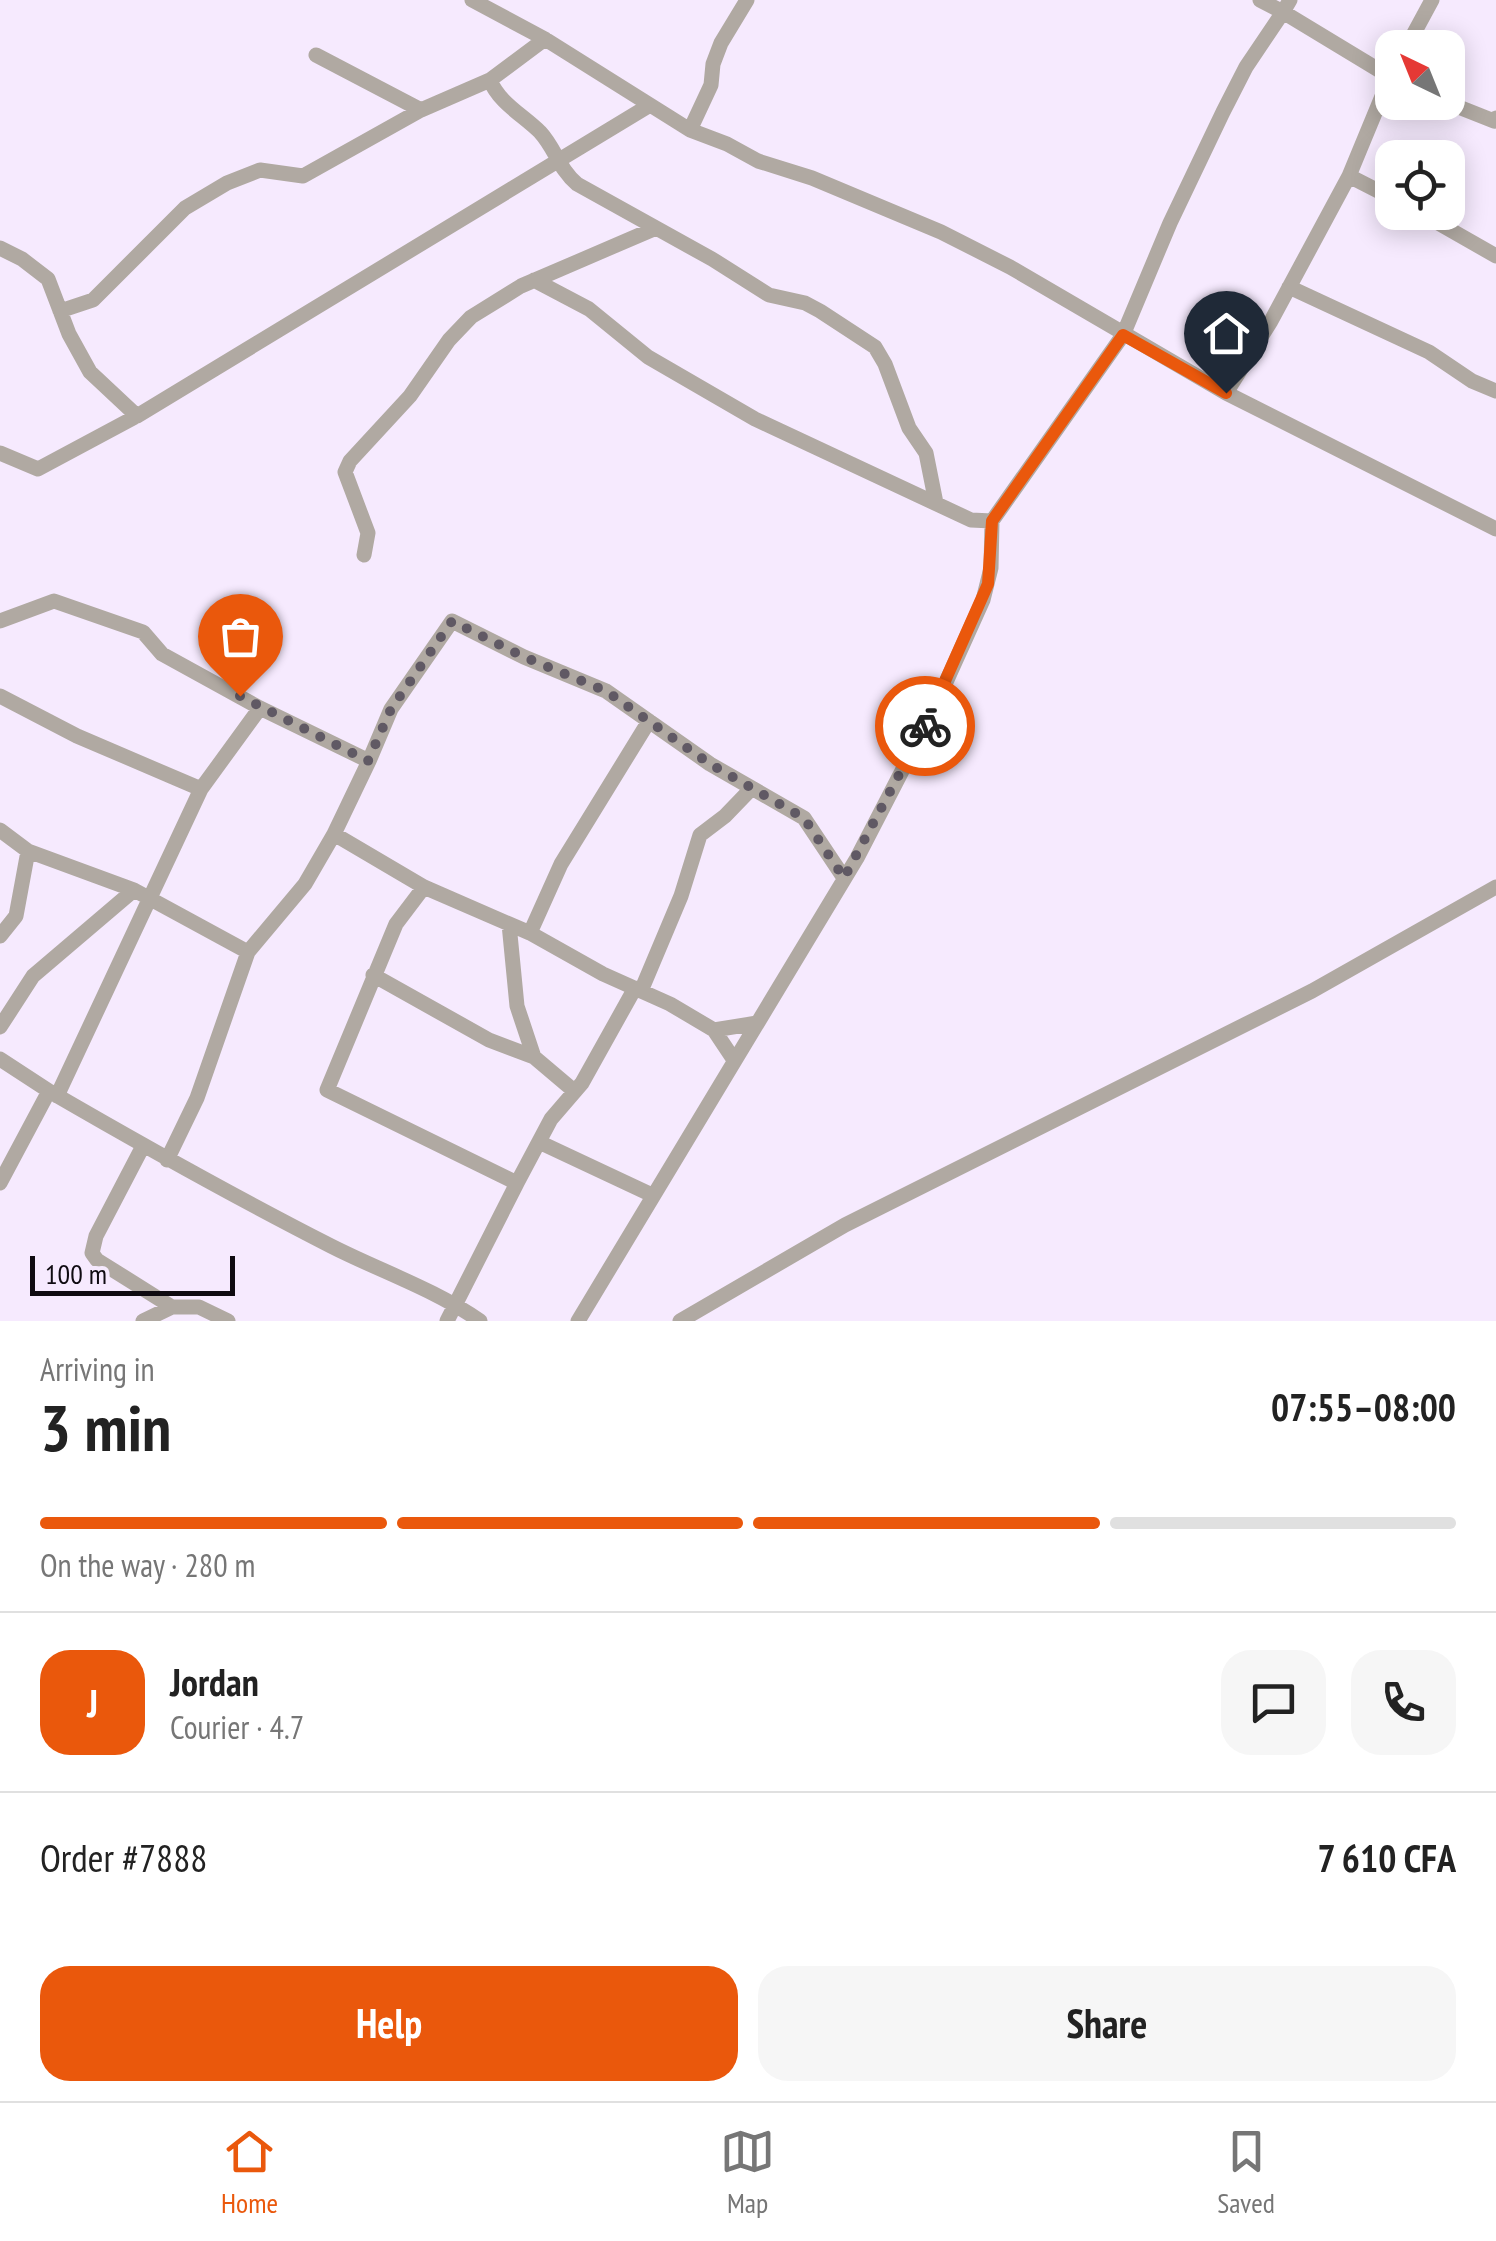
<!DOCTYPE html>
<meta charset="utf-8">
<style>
body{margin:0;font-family:"PT Sans Narrow",sans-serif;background:#f6f6f6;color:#222;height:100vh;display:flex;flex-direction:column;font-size:38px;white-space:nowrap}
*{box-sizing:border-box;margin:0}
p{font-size:32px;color:#767676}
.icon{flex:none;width:55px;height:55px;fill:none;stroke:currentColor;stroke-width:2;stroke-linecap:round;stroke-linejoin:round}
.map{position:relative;height:1321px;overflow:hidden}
.drawer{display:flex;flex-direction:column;background:#fff;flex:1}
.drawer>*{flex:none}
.needle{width:65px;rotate:317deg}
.buttons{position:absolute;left:1375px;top:30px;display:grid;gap:20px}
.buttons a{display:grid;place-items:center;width:90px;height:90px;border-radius:20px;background:#fff;box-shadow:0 5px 25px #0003;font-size:50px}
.scale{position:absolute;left:30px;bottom:25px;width:205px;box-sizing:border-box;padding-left:10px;border:5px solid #0f0b11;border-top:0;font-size:28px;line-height:35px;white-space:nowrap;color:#0f0b11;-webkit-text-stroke:8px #f6eafe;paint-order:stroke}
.pin{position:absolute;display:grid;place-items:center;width:85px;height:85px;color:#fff;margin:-102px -42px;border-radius:50% 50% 50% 0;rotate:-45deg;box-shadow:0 0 10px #0007}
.pin .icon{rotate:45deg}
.courier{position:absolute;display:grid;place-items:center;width:100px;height:100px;margin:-50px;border:8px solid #ea580c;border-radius:50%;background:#fff;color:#222;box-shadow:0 2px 12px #0007}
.head em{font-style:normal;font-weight:600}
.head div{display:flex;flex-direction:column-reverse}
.head{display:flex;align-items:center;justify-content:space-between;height:170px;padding:0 40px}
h1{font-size:65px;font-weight:600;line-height:75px}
.bar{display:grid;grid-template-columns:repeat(4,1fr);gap:15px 10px;align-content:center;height:120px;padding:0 40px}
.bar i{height:12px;border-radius:8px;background:#e0e0e0}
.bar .active{background:#ea580c}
.bar p{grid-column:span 4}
.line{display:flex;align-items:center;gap:25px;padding:0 40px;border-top:2px solid #e0e0e0}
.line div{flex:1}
.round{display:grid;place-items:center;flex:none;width:105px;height:105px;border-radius:30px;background:#f6f6f6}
.primary-button{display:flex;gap:20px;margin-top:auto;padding:20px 40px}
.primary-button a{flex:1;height:115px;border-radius:30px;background:#ea580c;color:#fff;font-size:40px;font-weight:600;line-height:115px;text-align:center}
.primary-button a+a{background:#f6f6f6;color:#222}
.dock{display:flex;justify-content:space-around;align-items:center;height:140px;border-top:2px solid #e0e0e0;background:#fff;font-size:28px;color:#767676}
.dock a{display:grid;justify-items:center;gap:5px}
.dock .active{color:#ea580c}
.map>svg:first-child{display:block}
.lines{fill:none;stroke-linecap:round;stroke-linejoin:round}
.street{stroke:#b0a9a2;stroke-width:15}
.done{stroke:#605964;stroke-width:10;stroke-dasharray:0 18}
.route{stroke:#ea580c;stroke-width:12}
</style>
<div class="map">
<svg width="1496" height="1321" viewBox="0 0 1496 1321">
<rect width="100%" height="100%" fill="#f6eafe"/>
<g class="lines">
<path class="street" d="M472 0 545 39 690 130
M747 0 721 43 713 64 711 85 690 130 727 144 758 161 812 178 941 232 1010 267 1226 393 1496 529
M1290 0 1283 12 1392 78
M1406 48 1432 0
M316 55 421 110
M490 80C499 103 523 115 540 132 555 148 559 169 577 184L712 259 769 295 805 303 820 311 875 347 885 364 909 428 926 453 936 503
M1446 102 1494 121 1496 118
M1349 176 1392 198
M1419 212 1496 256
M0 248 22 259 48 279 69 334 90 372 137 416
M534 280 589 309 648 357 755 419 971 520 992 521
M1289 287 1429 352 1472 381 1496 391
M60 311 93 300 185 208 227 183 260 170 303 176 421 110 490 80 545 39
M1226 393 1271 321 1349 176 1392 72
M0 453 38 469 137 416 650 105
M364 555 368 533 345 472 350 461 410 396 449 340 471 317 521 286 656 228
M0 621 54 601 143 632 162 654 260 708 369 761 391 709 452 621 524 657 606 691 710 764 804 818 844 878
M0 696 77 736 201 789 260 708
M0 830 28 851 134 890 248 952 305 884 334 834 369 761
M334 834 424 887 530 933 603 974 670 1004 714 1030 734 1060
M424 887 396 924 327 1090 517 1183 447 1321
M509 924 517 1006 534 1057 573 1090
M530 933 561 864 649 721
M0 936 16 916 28 851
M373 975 489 1040 534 1057
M641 991 681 896 700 835 725 816 752 788
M0 1027 33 976 134 890
M714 1030 757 1023
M0 1059 49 1091 0 1183
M49 1091C142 1145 235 1197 331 1246 380 1271 434 1289 480 1321
M57 1096 201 789
M539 1142 652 1195
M143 1146 96 1236 92 1253 97 1260 172 1307H199L228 1321
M167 1160 197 1098 248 952
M517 1183 551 1119 582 1083 635 988
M143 1321 172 1307
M578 1321 857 858 933 711 983 600 991 568 992 521 1123 335 1170 223 1223 112 1246 67 1283 12 1260 0
M680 1321 845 1225 1312 991 1496 887"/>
</g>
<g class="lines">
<path class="done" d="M240 696 368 761 391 709 452 621 524 657 606 691 710 764 804 818 844 878 925 726"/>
<path class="route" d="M925 726 988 584 992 521 1123 335 1226 393"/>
</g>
</svg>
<div class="buttons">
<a><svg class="needle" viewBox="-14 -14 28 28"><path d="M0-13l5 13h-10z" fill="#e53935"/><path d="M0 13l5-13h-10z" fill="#767676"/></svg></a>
<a><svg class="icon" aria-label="locate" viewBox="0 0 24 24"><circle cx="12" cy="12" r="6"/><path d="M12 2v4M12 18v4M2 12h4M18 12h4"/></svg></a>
</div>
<div class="scale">100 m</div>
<div class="pin" style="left:240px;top:696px;background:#ea580c"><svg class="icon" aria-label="bag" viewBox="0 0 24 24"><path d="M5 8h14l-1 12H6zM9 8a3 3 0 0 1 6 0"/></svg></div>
<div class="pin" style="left:1226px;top:393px;background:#1f2937"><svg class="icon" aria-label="home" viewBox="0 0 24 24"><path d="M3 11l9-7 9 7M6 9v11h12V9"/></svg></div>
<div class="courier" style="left:925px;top:726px"><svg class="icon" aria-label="bike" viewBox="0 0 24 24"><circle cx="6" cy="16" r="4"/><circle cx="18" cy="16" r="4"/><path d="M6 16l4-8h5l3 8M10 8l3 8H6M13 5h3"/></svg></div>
</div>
<section class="drawer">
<div class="head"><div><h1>3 min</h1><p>Arriving in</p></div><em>07:55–08:00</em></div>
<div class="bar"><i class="active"></i><i class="active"></i><i class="active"></i><i></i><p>On the way · 280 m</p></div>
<div class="line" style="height:180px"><b class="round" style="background:#ea580c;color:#fff">J</b><div><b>Jordan</b><p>Courier · 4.7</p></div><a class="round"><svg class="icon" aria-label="chat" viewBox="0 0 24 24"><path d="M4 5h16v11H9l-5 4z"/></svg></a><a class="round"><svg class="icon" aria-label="phone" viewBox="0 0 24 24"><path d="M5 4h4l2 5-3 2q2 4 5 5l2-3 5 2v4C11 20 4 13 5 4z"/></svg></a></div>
<div class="line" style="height:130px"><div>Order #7888</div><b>7 610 CFA</b></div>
<div class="primary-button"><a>Help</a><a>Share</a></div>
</section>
<nav class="dock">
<a class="active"><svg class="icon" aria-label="home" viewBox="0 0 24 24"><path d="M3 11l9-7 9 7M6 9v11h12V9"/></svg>Home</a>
<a><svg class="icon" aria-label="map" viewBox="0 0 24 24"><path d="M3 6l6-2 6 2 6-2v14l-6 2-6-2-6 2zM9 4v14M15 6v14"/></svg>Map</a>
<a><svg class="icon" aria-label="saved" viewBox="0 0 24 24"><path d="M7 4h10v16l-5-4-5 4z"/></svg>Saved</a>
</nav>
